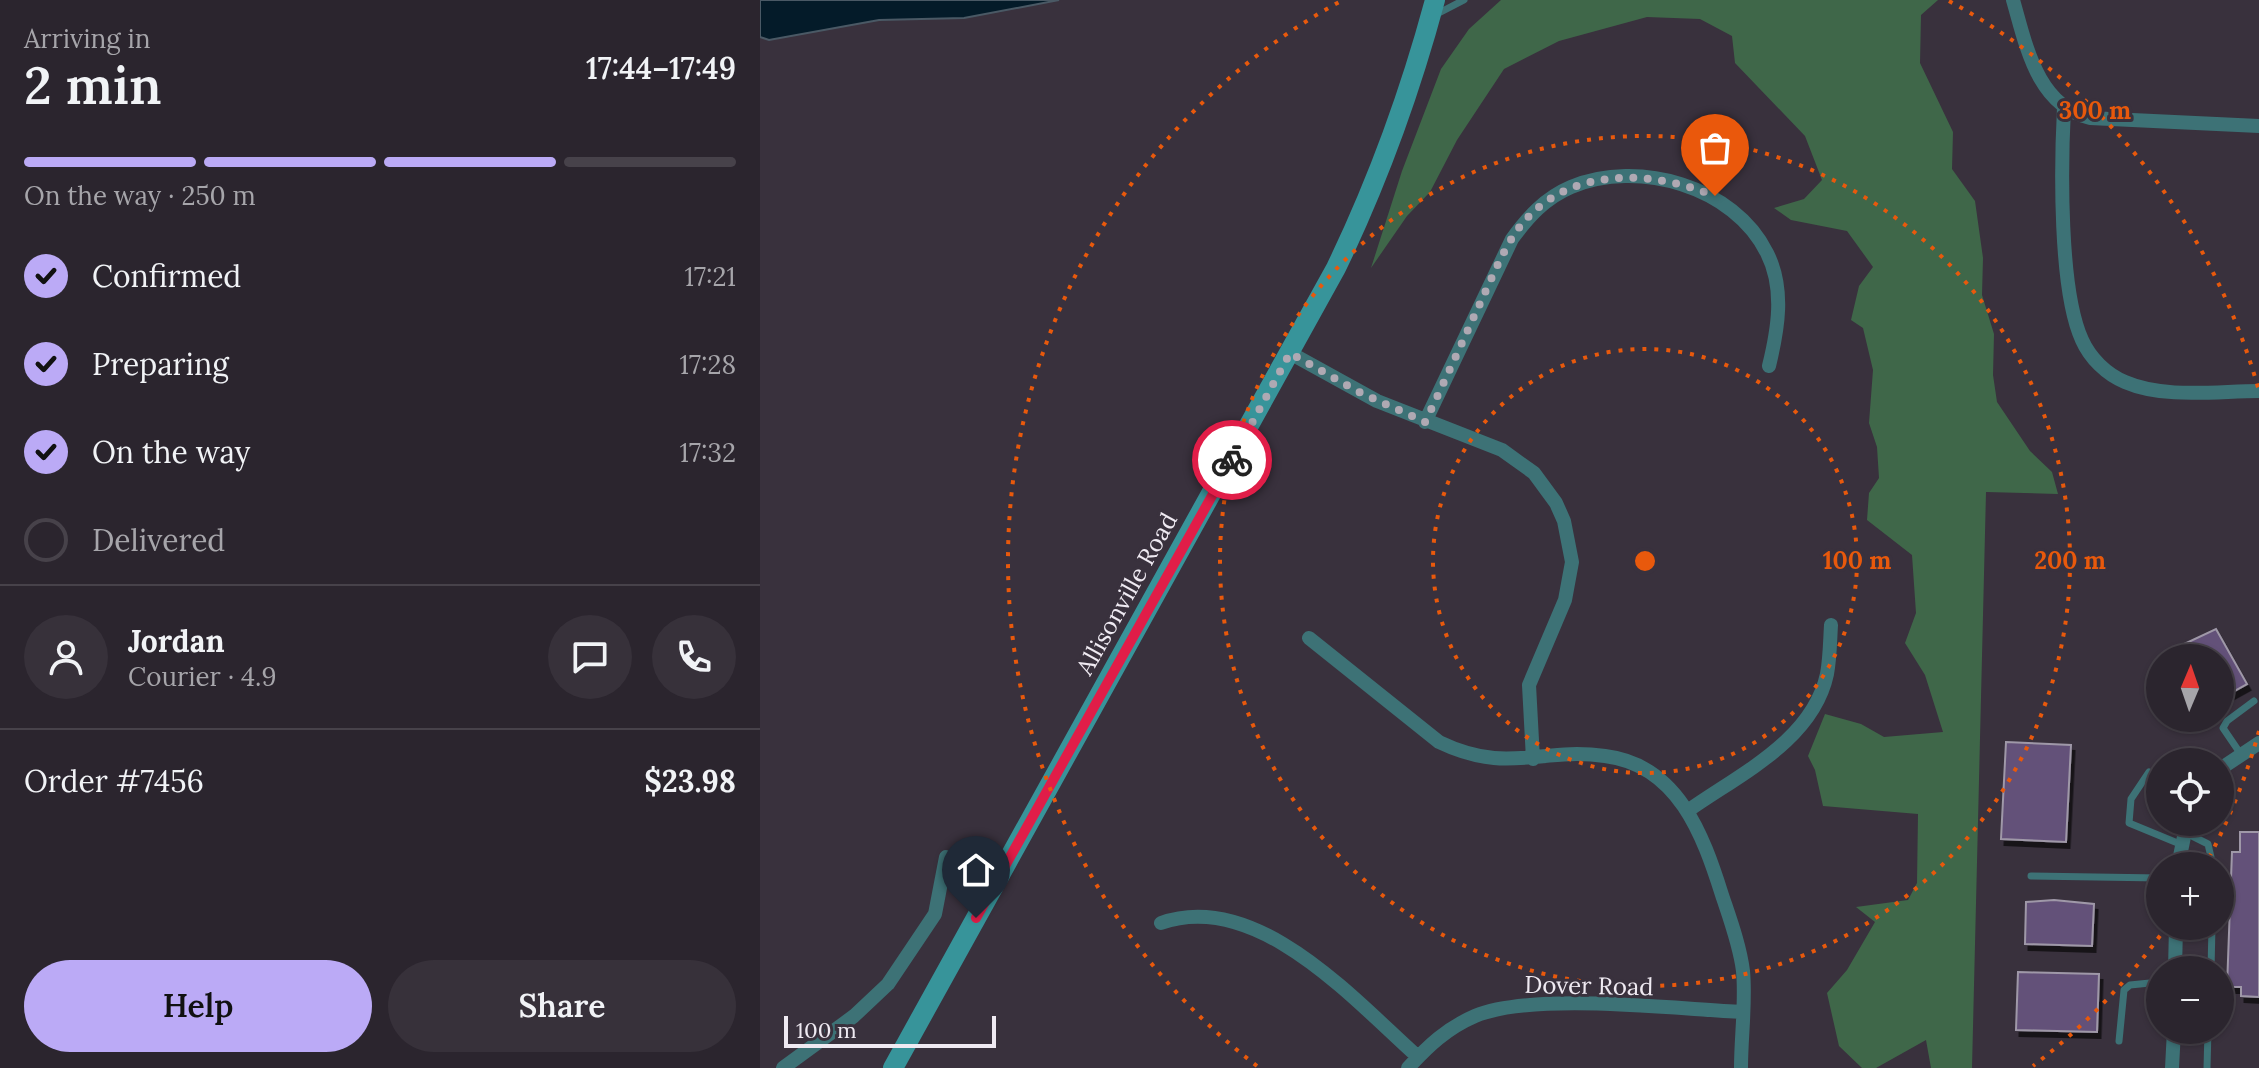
<!DOCTYPE html>
<meta charset="utf-8">
<style>
body{margin:0;font-family:Lora,serif;background:#37313a;color:#f1f3f6;height:100vh;display:flex;flex-direction:column;font-size:30px;white-space:nowrap}
*{box-sizing:border-box;margin:0}
p{font-size:26px;color:#a6a5aa}
.icon{flex:none;width:44px;height:44px;fill:none;stroke:currentColor;stroke-width:2;stroke-linecap:round;stroke-linejoin:round}
.map{position:relative;flex:1;overflow:hidden}
.details{display:flex;flex-direction:column;background:#2b252e;width:760px}
.details>*{flex:none}
.needle{width:52px;rotate:2deg}
.buttons{position:absolute;left:1386px;top:644px;display:grid;gap:16px}
.buttons a{display:grid;place-items:center;width:88px;height:88px;border-radius:50%;background:#2b252e;box-shadow:0 2px 6px #0004,0 0 0 2px #47424a;font-size:40px}
.scale{position:absolute;left:24px;bottom:20px;width:212px;box-sizing:border-box;padding-left:8px;border:4px solid #efeaf2;border-top:0;font-size:22px;line-height:28px;white-space:nowrap;color:#efeaf2;-webkit-text-stroke:6px #39313d;paint-order:stroke}
.pin{position:absolute;display:grid;place-items:center;width:68px;height:68px;color:#fff;margin:-82px -34px;border-radius:50% 50% 50% 0;rotate:-45deg;box-shadow:0 0 8px #0007}
.pin .icon{rotate:45deg}
.courier{position:absolute;display:grid;place-items:center;width:80px;height:80px;margin:-40px;border:6px solid #e11d48;border-radius:50%;background:#fff;color:#222;box-shadow:0 2px 10px #0007}
.summary em{font-style:normal;font-weight:600}
.summary div{display:flex;flex-direction:column-reverse}
.summary{display:flex;align-items:center;justify-content:space-between;height:136px;padding:0 24px}
h1{font-size:52px;font-weight:600;line-height:60px}
.bar{display:grid;grid-template-columns:repeat(4,1fr);gap:12px 8px;align-content:center;height:96px;padding:0 24px}
.bar i{height:10px;border-radius:6px;background:#47424a}
.bar .active{background:#bbaaf6}
.bar p{grid-column:span 4}
.line{display:flex;align-items:center;gap:20px;padding:0 24px;border-top:2px solid #47424a}
.line div{flex:1}
.round{display:grid;place-items:center;flex:none;width:84px;height:84px;border-radius:42px;background:#37313a}
ol{padding:0 24px;list-style:none}
li{display:flex;align-items:center;gap:24px;height:88px}
li p{margin-inline-start:auto}
li .icon{padding:8px;border-radius:50%;background:#bbaaf6;color:#111;stroke-width:4}
li:last-child{color:#a6a5aa}
li i{width:44px;height:44px;border:4px solid #47424a;border-radius:50%}
.cta{display:flex;gap:16px;margin-top:auto;padding:16px 24px}
.cta a{flex:1;height:92px;border-radius:48px;background:#bbaaf6;color:#111;font-size:32px;font-weight:600;line-height:92px;text-align:center}
.cta a+a{background:#37313a;color:#f1f3f6}
main{display:flex;flex:1;min-height:0}
.map>svg:first-child{display:block}
.forest{fill:#3f6749}
.water{fill:#041b29;stroke:#4a5965;stroke-width:2}
.building{fill:#635179;stroke:#9f98a8;stroke-width:2;filter:url(#shadow)}
.lines{fill:none;stroke-linecap:round;stroke-linejoin:round}
.service{stroke:#3d7276;stroke-width:7}
.minor{stroke:#3d7276;stroke-width:14}
.secondary{stroke:#37949a;stroke-width:20}
.done{stroke:#afa9b3;stroke-width:8;stroke-dasharray:0 14.4}
.route{stroke:#e11d48;stroke-width:10}
.ring{fill:none;stroke:#e8590c;stroke-width:4;stroke-dasharray:4 8}
.labels{text-anchor:middle;stroke-width:6;stroke-linejoin:round;paint-order:stroke}
.street-label{font-size:24px;fill:#efeaf2;stroke:#39313d}
.centre{fill:#e8590c;stroke:#39313d;stroke-width:4}
.ring-label{font-size:24px;text-anchor:middle;font-weight:bold;fill:#e8590c;stroke:#39313d;stroke-width:6;stroke-linejoin:round;paint-order:stroke}
</style>
<main>
<section class="details">
<div class="summary"><div><h1>2 min</h1><p>Arriving in</p></div><em>17:44–17:49</em></div>
<div class="bar"><i class="active"></i><i class="active"></i><i class="active"></i><i></i><p>On the way · 250 m</p></div>
<ol>
<li><svg class="icon" aria-label="check" viewBox="0 0 24 24"><path d="M5 12l5 5 9-10"/></svg>Confirmed<p>17:21</p></li>
<li><svg class="icon" aria-label="check" viewBox="0 0 24 24"><path d="M5 12l5 5 9-10"/></svg>Preparing<p>17:28</p></li>
<li><svg class="icon" aria-label="check" viewBox="0 0 24 24"><path d="M5 12l5 5 9-10"/></svg>On the way<p>17:32</p></li>
<li><i></i>Delivered</li>
</ol>
<div class="line" style="height:144px"><a class="round"><svg class="icon" aria-label="person" viewBox="0 0 24 24"><circle cx="12" cy="8" r="4"/><path d="M4 21q1-7 8-7t8 7"/></svg></a><div><b>Jordan</b><p>Courier · 4.9</p></div><a class="round"><svg class="icon" aria-label="chat" viewBox="0 0 24 24"><path d="M4 5h16v11H9l-5 4z"/></svg></a><a class="round"><svg class="icon" aria-label="phone" viewBox="0 0 24 24"><path d="M5 4h4l2 5-3 2q2 4 5 5l2-3 5 2v4C11 20 4 13 5 4z"/></svg></a></div>
<div class="line" style="height:104px"><div>Order #7456</div><b>$23.98</b></div>
<div class="cta"><a>Help</a><a>Share</a></div>
</section>
<div class="map">
<svg width="1499" height="1068" viewBox="0 0 1499 1068">
<defs>
<filter id="shadow"><feDropShadow dx="3.5" dy="6" stdDeviation="0" flood-color="#0009"/></filter>
</defs>
<rect width="100%" height="100%" fill="#39313d"/>
<path class="forest" d="M741 0H1178L1161 15 1160 63 1193 132 1192 169 1215 201 1223 258 1222 295 1234 334 1233 375 1237 402 1270 451 1292 472 1298 494 1226 492 1212 1068H1171L1166 1040 1116 1068H1102L1079 1046 1067 993 1087 970 1115 922 1096 907 1148 900 1157 883 1158 814 1063 806 1055 770 1048 756 1065 714 1101 724 1124 737 1183 732 1165 675 1145 643 1156 613 1152 555 1107 520 1109 493 1119 478 1117 447 1109 423 1113 370 1103 328 1091 320 1099 286 1113 267 1087 231 1031 220 1014 208 1044 199 1062 180 1045 136 975 63 972 36 940 19 887 17 799 41 744 69 697 140 670 192 647 216 611 268 642 171 681 69 709 29Z"/>
<path class="water" d="M0 0H299L204 18 119 20 9 40 0 37Z"/>
<path class="building" d="M1456 629 1487 684 1460 699V658H1429L1422 645Z
M1246 742 1311 745 1306 842 1241 839Z
M1480 832H1499V997L1481 996V987H1467L1472 852H1480Z
M1294 900 1334 904 1332 946 1265 944 1266 902Z
M1258 972 1339 974 1337 1032 1256 1030Z"/>
<g class="lines">
<path class="service" d="M675 15 704 0
M1480 753 1463 728 1467 721 1494 701
M1389 772 1371 799 1369 823 1420 844
M1426 833 1448 844 1453 866
M1271 876 1400 878
M1451 970 1452 926
M1359 1041 1364 990 1370 985 1400 982
M1447 1068 1448 1030"/>
<path class="minor" d="M1253 0C1266 45 1277 106 1330 118L1499 126
M1304 108C1301 165 1299 290 1322 340 1330 358 1346 374 1365 382 1404 399 1457 391 1499 391
M530 353 617 401 742 450 774 473 796 503 804 521 812 562 805 600 769 685 773 759
M665 422 752 239C768 217 785 198 811 187 878 159 974 186 1007 253 1025 289 1018 329 1009 366
M549 638 679 742C748 775 779 747 845 756 918 765 943 835 962 895 970 919 980 946 983 971 986 1002 981 1036 981 1068
M1460 769 1499 743
M929 810C980 774 1053 740 1067 674 1070 658 1070 641 1071 625
M1418 866 1427 822
M401 923C497 889 594 1000 658 1057
M1415 970 1416 926
M23 1068 94 1016 128 984 175 914 186 857
M648 1068C668 1046 687 1028 715 1016 773 992 915 1009 982 1012
M1412 1068 1414 1030"/>
<path class="secondary" d="M133 1068 576 268C618 181 650 93 675 0"/>
</g>
<g class="lines">
<path class="done" d="M472 460 530 353 597 391 665 422C683 385 700 347 717 310 728 287 738 261 752 238 796 167 885 167 955 196"/>
<path class="route" d="M216 918 472 460"/>
</g>
<g class="ring">
<circle cx="885" cy="561" r="212"/>
<circle cx="885" cy="561" r="425"/>
<path d="M1499 731A637 637 0 0 1 1445 865M1407 926A637 637 0 0 1 1273 1066M497 1066A637 637 0 0 1 581 1M1189 1A637 637 0 0 1 1499 391"/>
</g>
<g class="labels">
<g class="street-label">
<text transform="translate(367 594) rotate(-61)" y="8">Allisonville Road</text>
<text transform="translate(829 986) rotate(1)" y="8">Dover Road</text>
</g>
</g>
<circle cx="885" cy="561" r="12" class="centre"/>
<g class="ring-label">
<text x="1335" y="119">300 m</text>
<text x="1097" y="569">100 m</text>
<text x="1310" y="569">200 m</text>
</g>
</svg>
<div class="buttons">
<a><svg class="needle" viewBox="-14 -14 28 28"><path d="M0-13l5 13h-10z" fill="#e53935"/><path d="M0 13l5-13h-10z" fill="#a6a5aa"/></svg></a>
<a><svg class="icon" aria-label="locate" viewBox="0 0 24 24"><circle cx="12" cy="12" r="6"/><path d="M12 2v4M12 18v4M2 12h4M18 12h4"/></svg></a>
<a>+</a>
<a>−</a>
</div>
<div class="scale">100 m</div>
<div class="pin" style="left:955px;top:196px;background:#ea580c"><svg class="icon" aria-label="bag" viewBox="0 0 24 24"><path d="M5 8h14l-1 12H6zM9 8a3 3 0 0 1 6 0"/></svg></div>
<div class="pin" style="left:216px;top:918px;background:#1f2937"><svg class="icon" aria-label="home" viewBox="0 0 24 24"><path d="M3 11l9-7 9 7M6 9v11h12V9"/></svg></div>
<div class="courier" style="left:472px;top:460px"><svg class="icon" aria-label="bike" viewBox="0 0 24 24"><circle cx="6" cy="16" r="4"/><circle cx="18" cy="16" r="4"/><path d="M6 16l4-8h5l3 8M10 8l3 8H6M13 5h3"/></svg></div>
</div>
</main>
